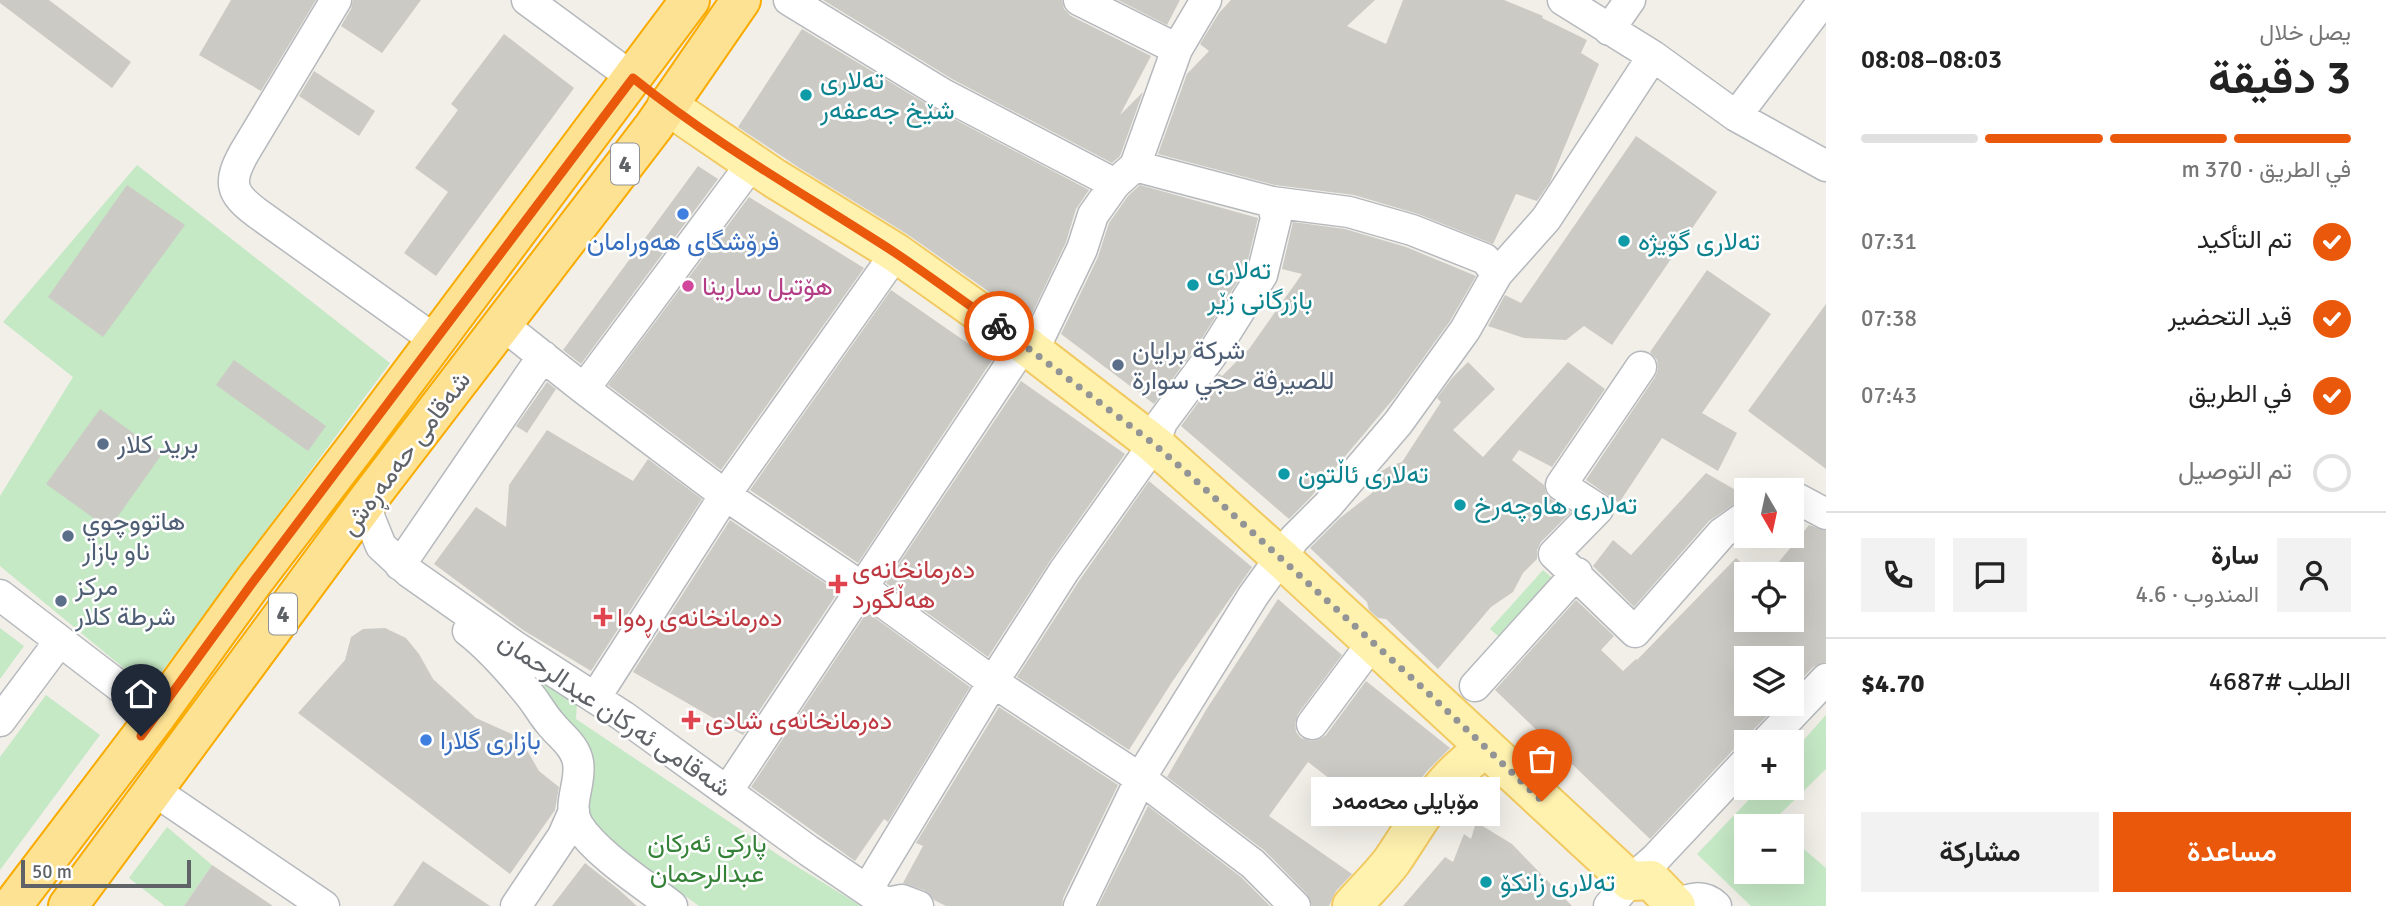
<!DOCTYPE html>
<html lang="ar">
<meta charset="utf-8">
<style>
body{margin:0;font-family:Signika,Vazirmatn,sans-serif;background:#f2f2f2;color:#222;direction:rtl;height:100vh;display:flex;flex-direction:column;font-size:26px;white-space:nowrap}
*{box-sizing:border-box;margin:0}
p{font-size:23px;color:#767676}
.icon{flex:none;width:38px;height:38px;fill:none;stroke:currentColor;stroke-width:2;stroke-linecap:round;stroke-linejoin:round}
.map{position:relative;flex:1;overflow:hidden;direction:ltr}
.sheet{display:flex;flex-direction:column;background:#fff;width:560px}
.sheet>*{flex:none}
.needle{width:46px;rotate:171deg}
.tools{position:absolute;left:1734px;top:478px;display:grid;gap:14px}
.tools a{display:grid;place-items:center;width:70px;height:70px;border-radius:0px;background:#fff;box-shadow:0 7px 28px #0002;font-size:35px}
.scale{position:absolute;left:21px;bottom:18px;width:170px;box-sizing:border-box;padding-left:7px;border:4px solid #5f6368;border-top:0;font-size:19px;line-height:24px;white-space:nowrap;color:#5f6368;-webkit-text-stroke:5px #fff;paint-order:stroke}
.pin{position:absolute;display:grid;place-items:center;width:60px;height:60px;color:#fff;margin:-72px -30px;border-radius:50% 50% 50% 0;rotate:-45deg;box-shadow:0 0 7px #0007}
.pin .icon{rotate:45deg}
.courier{position:absolute;display:grid;place-items:center;width:70px;height:70px;margin:-35px;border:5px solid #ea580c;border-radius:50%;background:#fff;color:#222;box-shadow:0 2px 9px #0007}
.bubble{position:absolute;height:49px;border-radius:0px;background:#fff;box-shadow:0 7px 28px #0002;font-size:23px;font-weight:600;line-height:49px;text-align:center;direction:rtl}
.summary em{font-style:normal;font-weight:600}
.summary div{display:flex;flex-direction:column-reverse}
.summary{display:flex;align-items:center;justify-content:space-between;height:119px;padding:0 35px}
h1{font-size:46px;font-weight:600;line-height:52px}
.bar{display:grid;grid-template-columns:repeat(4,1fr);gap:10px 7px;align-content:center;height:84px;padding:0 35px}
.bar i{height:9px;border-radius:5px;background:#e0e0e0}
.bar .current{background:#ea580c}
.bar p{grid-column:span 4}
.line{display:flex;align-items:center;gap:18px;padding:0 35px;border-top:2px solid #e0e0e0}
.line div{flex:1}
.round{display:grid;place-items:center;flex:none;width:74px;height:74px;border-radius:0px;background:#f2f2f2}
ol{padding:0 35px;list-style:none}
li{display:flex;align-items:center;gap:21px;height:77px}
li p{margin-inline-start:auto}
li .icon{padding:7px;border-radius:50%;background:#ea580c;color:#fff;stroke-width:4}
li:last-child{color:#767676}
li i{width:38px;height:38px;border:4px solid #e0e0e0;border-radius:50%}
.primary-button{display:flex;gap:14px;margin-top:auto;padding:14px 35px}
.primary-button a{flex:1;height:80px;border-radius:0px;background:#ea580c;color:#fff;font-size:28px;font-weight:600;line-height:80px;text-align:center}
.primary-button a+a{background:#f2f2f2;color:#222}
main{display:flex;flex:1;min-height:0}
.map>svg:first-child{display:block}
.green{fill:#c5e8c5}
.building{fill:#cccac5}
.lines{fill:none;stroke-linecap:round;stroke-linejoin:round}
.minor-casing{stroke:#b5b8bc;stroke-width:33}
.major-casing{stroke:#f2c960;stroke-width:42}
.highway-casing{stroke:#f9ab00;stroke-width:42}
.minor{stroke:#fff;stroke-width:30}
.major{stroke:#fff2af;stroke-width:38}
.highway{stroke:#fde293;stroke-width:38}
.done{stroke:#929495;stroke-width:7;stroke-dasharray:0 12.6}
.route{stroke:#ea580c;stroke-width:9}
.culture-dot{fill:#0f9aa8;stroke:#fff;stroke-width:2.5}
.shop-dot{fill:#3f7fe0;stroke:#fff;stroke-width:2.5}
.hotel-dot{fill:#d1479c;stroke:#fff;stroke-width:2.5}
.service-dot{fill:#5c6f8a;stroke:#fff;stroke-width:2.5}
.health-dot{fill:#e0444e;stroke:#fff;stroke-width:2.5}
.labels{text-anchor:middle;stroke-width:5;stroke-linejoin:round;paint-order:stroke}
.shield{fill:#fff;stroke:#8f9295;stroke-width:2}
.shield-label{font-size:24px;font-weight:bold;fill:#5f6368}
.culture-label{font-size:26px;fill:#0d838f;stroke:#fff;text-anchor:start}
.shop-label{font-size:26px;fill:#366cbe;stroke:#fff}
.hotel-label{font-size:26px;fill:#b23c85;stroke:#fff;text-anchor:start}
.service-label{font-size:26px;fill:#4e5e75;stroke:#fff;text-anchor:start}
.street-label{font-size:26px;fill:#5f6368;stroke:#fff}
.health-label{font-size:26px;fill:#be3a42;stroke:#fff;text-anchor:start}
.park-label{font-size:26px;fill:#348238;stroke:#fff}
</style>
<main>
<section class="sheet">
<div class="summary"><div><h1>3 دقيقة</h1><p>يصل خلال</p></div><em>08:03–08:08</em></div>
<div class="bar"><i class="current"></i><i class="current"></i><i class="current"></i><i></i><p>في الطريق · 370 m</p></div>
<ol>
<li><svg class="icon" aria-label="check" viewBox="0 0 24 24"><path d="M5 12l5 5 9-10"/></svg>تم التأكيد<p>07:31</p></li>
<li><svg class="icon" aria-label="check" viewBox="0 0 24 24"><path d="M5 12l5 5 9-10"/></svg>قيد التحضير<p>07:38</p></li>
<li><svg class="icon" aria-label="check" viewBox="0 0 24 24"><path d="M5 12l5 5 9-10"/></svg>في الطريق<p>07:43</p></li>
<li><i></i>تم التوصيل</li>
</ol>
<div class="line" style="height:126px"><a class="round"><svg class="icon" aria-label="person" viewBox="0 0 24 24"><circle cx="12" cy="8" r="4"/><path d="M4 21q1-7 8-7t8 7"/></svg></a><div><b>سارة</b><p>المندوب · 4.6</p></div><a class="round"><svg class="icon" aria-label="chat" viewBox="0 0 24 24"><path d="M4 5h16v11H9l-5 4z"/></svg></a><a class="round"><svg class="icon" aria-label="phone" viewBox="0 0 24 24"><path d="M5 4h4l2 5-3 2q2 4 5 5l2-3 5 2v4C11 20 4 13 5 4z"/></svg></a></div>
<div class="line" style="height:91px"><div>الطلب #4687</div><b>$4.70</b></div>
<div class="primary-button"><a>مساعدة</a><a>مشاركة</a></div>
</section>
<div class="map">
<svg width="1826" height="906" viewBox="0 0 1826 906">
<rect width="100%" height="100%" fill="#f1efe8"/>
<path class="green" d="M137 165 390 363 149 689 0 566V496L73 377 3 322Z
M1543 570 1558 583 1506 643 1490 629Z
M0 628 24 646 0 679Z
M518 664 577 704 576 719 783 858 861 906H699L614 844 592 825 583 793Z
M46 695 100 735 0 870V757Z
M1826 715V769L1774 820 1779 826H1746V872H1792V839L1826 868V906H1751L1697 854 1760 788H1792V753Z
M167 827 212 865 184 906H165L129 878Z"/>
<path class="building" d="M0 0H49L131 62 112 88 0 3Z
M231 0H316L261 91 199 55Z
M353 0H421L382 53 341 26 351 9Z
M823 0H1062L1064 9 1071 16 1151 56 1120 115 1143 92 1120 156 1112 163 952 79Z
M1118 0H1180L1167 25Z
M1231 0H1375L1347 26 1386 44 1403 0H1504L1543 16 1542 18 1587 40 1581 53 1599 64 1550 182 1537 201 1516 194 1493 244 1418 214 1354 195 1275 185 1158 154 1187 74 1209 51 1200 44 1219 13Z
M802 29 935 109 1089 190 1076 209 1066 242 1029 320 907 234 798 167 738 127Z
M504 34 574 88 436 276 404 253 448 192 415 168 458 110 451 104Z
M314 71 375 111 359 136 299 96Z
M1636 136 1717 192 1612 345 1584 326 1566 340 1524 338 1488 326 1505 295 1521 303Z
M698 166 718 179 581 364 563 350Z
M127 185 185 225 103 337 48 297Z
M1140 185 1258 218 1246 268 1197 346 1154 404 1061 334 1098 257 1109 223 1128 196Z
M749 197 864 268 721 470 608 385Z
M1293 222 1345 229 1406 247 1476 276 1450 321 1395 397 1310 498 1289 519 1181 426 1219 374 1222 376 1249 349 1302 274 1282 269Z
M1707 270 1771 314 1702 413 1737 433 1718 471 1662 438 1619 503 1586 480 1655 377 1658 369 1657 360 1650 352Z
M891 290 992 360 858 563 750 490Z
M1826 304V469L1748 411Z
M234 360 326 426 308 451 216 385Z
M1468 362 1495 389 1453 430 1483 457 1568 362 1605 389 1552 467 1519 450 1512 460 1544 485 1546 493 1551 499 1571 512 1541 542 1537 550V559L1523 573 1513 592 1491 607 1438 669 1386 619 1378 618 1369 610 1367 602 1310 548 1340 518 1372 493 1374 482 1380 472 1390 466 1402 462 1441 402 1437 398 1452 378Z
M1021 381 1125 454 1050 561 988 657 886 583Z
M547 382 556 389 527 433 516 426Z
M100 409 162 454 116 519V534L46 484Z
M547 430 633 481 648 459 702 499 591 671 523 630 434 564 476 507 506 527 509 485Z
M1706 473 1746 496 1709 521 1634 607 1593 566 1613 540 1631 555Z
M1149 481 1252 567 1172 682 1129 750 1017 677 1079 581Z
M730 520 838 592 743 735 633 672Z
M1809 525 1826 531V662L1813 667 1792 689V658H1746V704H1779L1753 730 1746 745 1733 750 1650 839 1495 690 1576 600 1614 636 1601 650 1623 671 1636 659 1637 660 1736 558 1746 567V620H1792V574H1769Z
M1278 599 1342 655 1298 714 1295 723 1296 732 1301 738 1311 741 1318 740 1326 735 1366 681 1450 748 1427 771 1387 823 1308 762 1269 816 1352 874 1336 891 1329 906H1312L1307 894 1265 851 1167 777 1206 710Z
M867 612 970 687 888 822 884 819 855 861 751 787Z
M385 628 406 638 419 654 433 679 476 718 514 735 524 745 539 771 559 787 555 810 510 874 298 713 345 660 351 637 363 629Z
M999 707 1118 785 1063 898 1062 906H946L934 900 924 890 903 883 923 846 916 843Z
M1148 806 1241 877 1270 906H1098Z
M1476 822 1512 844 1572 906H1403L1445 857 1453 862 1464 834 1471 839Z
M423 861 490 906H393Z
M585 863 618 889 637 906H552Z
M212 865 273 906H184Z"/>
<g class="lines">
<g class="minor-casing">
<path id="minor" d="M336 0 244 153C228 182 230 193 257 213L435 340
M527 0 633 78
M789 0 943 94 1115 184
M1079 0 1177 49
M1563 0 1653 56 1736 116 1826 166
M1609 30 1630 0
M1736 116 1824 0
M1135 166 1272 202
M503 325 584 389 725 495 863 588 993 682 1141 779 1253 864 1295 906
M1033 351 1082 249 1093 215 1115 184 1135 166 1177 49 1206 0
M1641 367 1561 485 1598 509 1554 554 1635 632 1722 533 1746 516
M584 389 741 178
M1792 499H1798L1826 514
M367 501 370 519 381 546 409 572 513 645 623 716 809 851 890 906
M400 565 543 356
M0 595 157 715
M468 631C490 648 510 671 528 693 536 702 542 714 550 723 560 736 575 745 578 762 582 784 566 805 578 825 596 854 645 885 672 906
M1475 686 1577 573
M595 698 725 495 896 253
M0 721 59 642
M1312 724 1373 642
M1766 742 1826 679
M728 790 1024 344
M155 791 324 906
M867 890 993 682 1064 571 1154 444 1162 422 1211 356 1262 275 1276 218 1272 202 1349 212 1412 230 1485 259 1497 274
M887 903 902 900 918 906
M1675 905C1690 898 1703 894 1716 906
M516 906 563 836 574 811
M1079 906 1144 772 1253 596 1294 539 1328 505 1398 423 1465 330 1497 274 1546 219 1653 56
M1609 906 1630 881 1655 859 1746 762"/>
</g>
<g class="major-casing">
<path id="major" d="M667 105 774 178 896 253 1024 344 1154 444 1280 557 1630 881
M1630 881 1651 880 1676 906
M1352 906C1365 891 1380 877 1392 861 1420 820 1442 775 1486 749"/>
</g>
<g class="highway-casing">
<path id="highway" d="M12 906 157 715 253 582 359 443 690 0
M68 906 367 501 654 126 741 0"/>
</g>
<use href="#minor" class="minor"/>
<use href="#major" class="major"/>
<use href="#highway" class="highway"/>
</g>
<g class="lines">
<path class="done" d="M999 326 1154 444 1192 477 1425 690 1542 801"/>
<path class="route" d="M141 736 253 582 633 78C715 144 806 195 894 252 930 276 964 302 999 326"/>
</g>
<g class="culture-dot">
<circle cx="806" cy="95" r="7"/>
<circle cx="1624" cy="241" r="7"/>
<circle cx="1193" cy="285" r="7"/>
<circle cx="1284" cy="474" r="7"/>
<circle cx="1460" cy="505" r="7"/>
<circle cx="1486" cy="882" r="7"/>
</g>
<g class="shop-dot">
<circle cx="683" cy="214" r="7"/>
<circle cx="426" cy="740" r="7"/>
</g>
<circle class="hotel-dot" cx="688" cy="286" r="7"/>
<g class="service-dot">
<circle cx="1118" cy="365" r="7"/>
<circle cx="103" cy="444" r="7"/>
<circle cx="68" cy="536" r="7"/>
<circle cx="61" cy="601" r="7"/>
</g>
<g class="health-dot">
<path d="M834.5 573.5h7v7h7v7h-7v7h-7v-7h-7v-7h7z"/>
<path d="M599.5 606.5h7v7h7v7h-7v7h-7v-7h-7v-7h7z"/>
<path d="M687.5 709.5h7v7h7v7h-7v7h-7v-7h-7v-7h7z"/>
</g>
<g class="labels">
<g class="shield">
<rect x="611" y="143.5" width="28" height="41" rx="5"/>
<rect x="269" y="593.5" width="28" height="41" rx="5"/>
</g>
<g class="shield-label">
<text x="625" y="172">4</text>
<text x="283" y="622">4</text>
</g>
<g class="culture-label">
<text x="820" y="89">تەلاری<tspan x="820" dy="30">شێخ جەعفەر</tspan></text>
<text x="1638" y="250">تەلاری گۆیژە</text>
<text x="1207" y="279">تەلاری<tspan x="1207" dy="30">بازرگانی زێر</tspan></text>
<text x="1298" y="483">تەلاری ئاڵتون</text>
<text x="1474" y="514">تەلاری هاوچەرخ</text>
<text x="1500" y="891">تەلاری زانکۆ</text>
</g>
<g class="shop-label">
<text x="683" y="250">فرۆشگای هەورامان</text>
<text x="440" y="749" text-anchor="start">بازاری گلارا</text>
</g>
<g class="hotel-label">
<text x="702" y="295">هۆتیل سارینا</text>
</g>
<g class="service-label">
<text x="1132" y="359">شركة برايان<tspan x="1132" dy="30">للصيرفة حجي سوارة</tspan></text>
<text x="117" y="453">بريد كلار</text>
<text x="82" y="530">هاتووچوي<tspan x="82" dy="30">ناو بازار</tspan></text>
<text x="75" y="595">مركز<tspan x="75" dy="30">شرطة كلار</tspan></text>
</g>
<g class="street-label">
<text transform="translate(405 453) rotate(-53)" y="9">شەقامی حەمەڕەش</text>
<text transform="translate(615 714) rotate(34)" y="9">شەقامی ئەرکان عبدالرحمان</text>
</g>
<g class="health-label">
<text x="852" y="578">دەرمانخانەی<tspan x="852" dy="30">هەڵگورد</tspan></text>
<text x="617" y="626">دەرمانخانەی ڕەوا</text>
<text x="705" y="729">دەرمانخانەی شادی</text>
</g>
<g class="park-label">
<text x="707" y="852">پارکی ئەرکان<tspan x="707" dy="30">عبدالرحمان</tspan></text>
</g>
</g>
</svg>
<div class="tools">
<a><svg class="needle" viewBox="-14 -14 28 28"><path d="M0-13l5 13h-10z" fill="#e53935"/><path d="M0 13l5-13h-10z" fill="#767676"/></svg></a>
<a><svg class="icon" aria-label="locate" viewBox="0 0 24 24"><circle cx="12" cy="12" r="6"/><path d="M12 2v4M12 18v4M2 12h4M18 12h4"/></svg></a>
<a><svg class="icon" aria-label="layers" viewBox="0 0 24 24"><path d="M12 4l9 5-9 5-9-5zM3 14l9 5 9-5"/></svg></a>
<a>+</a>
<a>−</a>
</div>
<div class="scale">50 m</div>
<div class="pin" style="left:1542px;top:801px;background:#ea580c"><svg class="icon" aria-label="bag" viewBox="0 0 24 24"><path d="M5 8h14l-1 12H6zM9 8a3 3 0 0 1 6 0"/></svg></div>
<div class="pin" style="left:141px;top:736px;background:#1f2937"><svg class="icon" aria-label="home" viewBox="0 0 24 24"><path d="M3 11l9-7 9 7M6 9v11h12V9"/></svg></div>
<div class="courier" style="left:999px;top:326px"><svg class="icon" aria-label="bike" viewBox="0 0 24 24"><circle cx="6" cy="16" r="4"/><circle cx="18" cy="16" r="4"/><path d="M6 16l4-8h5l3 8M10 8l3 8H6M13 5h3"/></svg></div>
<div class="bubble" style="left:1311px;top:777px;width:189px">مۆبایلی محەمەد</div>
</div>
</main>
